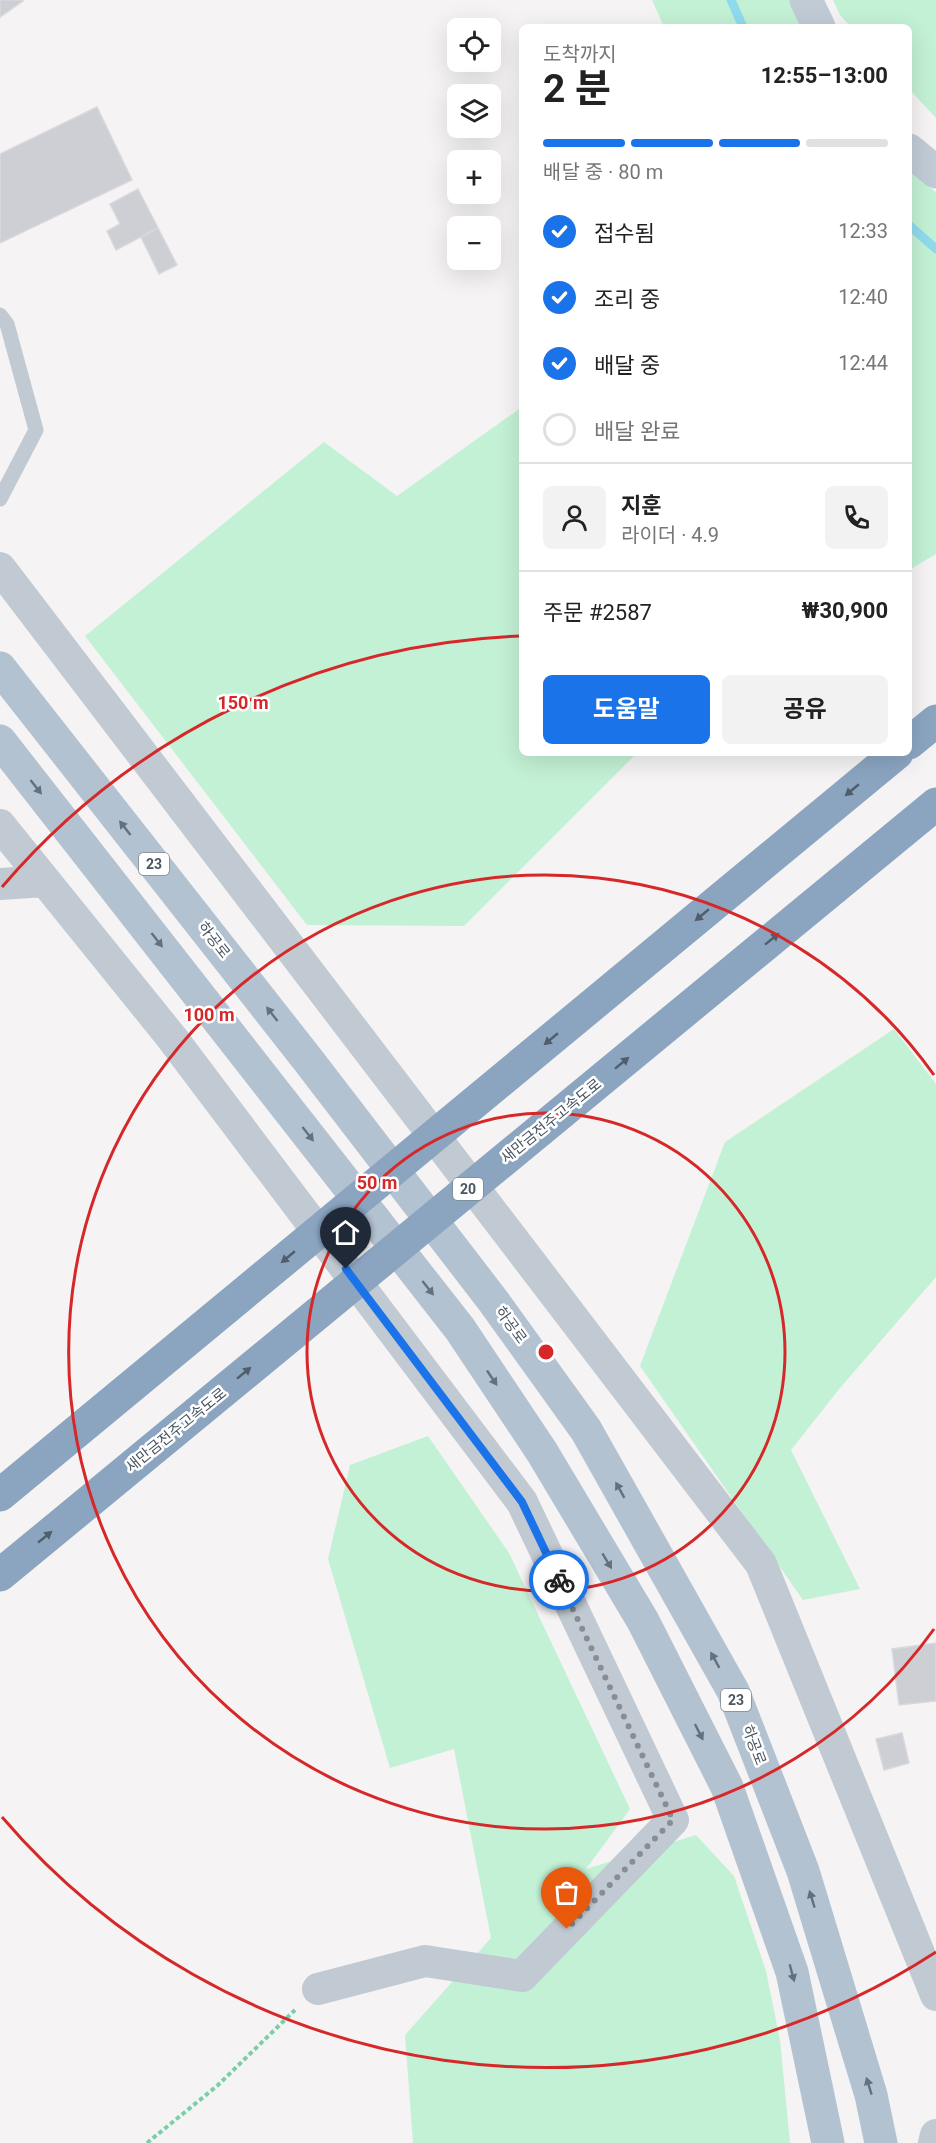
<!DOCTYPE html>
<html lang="ko">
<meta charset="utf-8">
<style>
body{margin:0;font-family:Roboto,"Noto Sans KR",sans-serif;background:#f2f2f2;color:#222;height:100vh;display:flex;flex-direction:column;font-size:22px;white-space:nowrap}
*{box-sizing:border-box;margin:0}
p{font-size:20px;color:#767676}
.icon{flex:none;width:33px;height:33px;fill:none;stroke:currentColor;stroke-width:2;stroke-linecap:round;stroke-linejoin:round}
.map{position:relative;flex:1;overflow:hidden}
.side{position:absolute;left:519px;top:24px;width:393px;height:732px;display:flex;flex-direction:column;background:#fff;border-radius:9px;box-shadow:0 6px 24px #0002}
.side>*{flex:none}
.tools{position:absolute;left:447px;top:18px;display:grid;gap:12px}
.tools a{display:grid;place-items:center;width:54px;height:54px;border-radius:9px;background:#fff;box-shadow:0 6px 24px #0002;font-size:30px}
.pin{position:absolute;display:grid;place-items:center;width:51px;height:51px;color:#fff;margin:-62px -26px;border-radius:50% 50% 50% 0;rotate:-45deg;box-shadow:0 0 6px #0007}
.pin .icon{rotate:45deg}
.courier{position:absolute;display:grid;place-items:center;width:60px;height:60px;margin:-30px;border:4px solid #1a73e8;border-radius:50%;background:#fff;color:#222;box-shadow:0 2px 8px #0007}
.summary em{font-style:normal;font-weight:700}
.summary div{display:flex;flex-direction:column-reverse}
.summary{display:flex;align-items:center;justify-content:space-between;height:102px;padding:0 24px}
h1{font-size:39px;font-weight:700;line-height:45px}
.bar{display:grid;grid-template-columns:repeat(4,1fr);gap:9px 6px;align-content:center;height:72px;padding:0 24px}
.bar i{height:8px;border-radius:4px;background:#e0e0e0}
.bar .active{background:#1a73e8}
.bar p{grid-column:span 4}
.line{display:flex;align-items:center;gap:15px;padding:0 24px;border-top:2px solid #e0e0e0}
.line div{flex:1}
.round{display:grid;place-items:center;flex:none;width:63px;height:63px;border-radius:9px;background:#f2f2f2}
ol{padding:0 24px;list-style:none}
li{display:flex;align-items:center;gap:18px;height:66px}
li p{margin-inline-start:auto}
li .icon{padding:6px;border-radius:50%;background:#1a73e8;color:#fff;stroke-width:4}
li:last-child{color:#767676}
li i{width:33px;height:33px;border:3px solid #e0e0e0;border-radius:50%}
.button{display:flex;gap:12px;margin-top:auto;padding:12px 24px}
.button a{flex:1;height:69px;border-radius:9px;background:#1a73e8;color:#fff;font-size:24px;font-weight:700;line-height:69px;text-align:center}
.button a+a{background:#f2f2f2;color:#222}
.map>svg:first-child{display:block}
.green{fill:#c3f1d5}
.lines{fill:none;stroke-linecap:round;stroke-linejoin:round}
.stream{stroke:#90daee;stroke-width:9}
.building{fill:#cdcfd5;stroke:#d7d9de;stroke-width:1.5}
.path{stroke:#7ad0a6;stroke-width:4;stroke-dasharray:4.5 3;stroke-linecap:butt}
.lane{stroke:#c1cad2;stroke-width:15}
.street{stroke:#c1cad2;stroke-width:32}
.secondary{stroke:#c1cbd6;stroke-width:33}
.primary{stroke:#b3c2d1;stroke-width:33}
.highway{stroke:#8ba5c1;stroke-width:33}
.oneway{fill:#64717d}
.oneway2{fill:#505e6b}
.done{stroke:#868d94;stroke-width:6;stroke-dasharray:0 10.8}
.route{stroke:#1a73e8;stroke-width:8}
.ring{fill:none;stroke:#d62828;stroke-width:3}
.labels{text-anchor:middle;stroke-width:5;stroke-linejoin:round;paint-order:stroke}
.shield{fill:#fff;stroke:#808990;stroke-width:1.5}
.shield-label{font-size:14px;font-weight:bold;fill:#4a5661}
.street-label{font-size:15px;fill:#4a5661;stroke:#fff}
.centre{fill:#d62828;stroke:#fff;stroke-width:3}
.ring-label{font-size:18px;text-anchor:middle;font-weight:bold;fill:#d62828;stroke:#fff;stroke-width:5;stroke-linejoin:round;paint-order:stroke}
</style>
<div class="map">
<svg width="936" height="2143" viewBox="0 0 936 2143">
<rect width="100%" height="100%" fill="#f5f3f3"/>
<path class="green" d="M652 0H792L805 27H664Z
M833 0H936V118L909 89V27H851L840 15Z
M909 171 936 192V554L909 570Z
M522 407V753H637L464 926 307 925 85 636 324 442 397 496Z
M894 1029 936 1084V1277L840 1388 791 1450 860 1589 803 1600 640 1366 725 1142Z
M428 1436 509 1553 630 1809 586 1869 696 1835 734 1876 766 1971 780 2040 790 2143H413L405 2035 491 1938 454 1749 390 1768 328 1559 350 1465Z"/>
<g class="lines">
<path class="stream" d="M731 0 743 27
M909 225 936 249"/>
</g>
<path class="building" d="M0 0H22L23 1 0 17Z
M97 107 132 180 0 243V154Z
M138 189 158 228 116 250 107 231 120 224 110 204Z
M158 228 177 265 159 274 141 237Z
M936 1643V1701L899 1705 892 1649Z
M902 1733 909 1763 884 1770 876 1739Z"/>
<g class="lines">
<path class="path" d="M147 2143 217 2086 295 2010"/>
<path class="lane" d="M0 315 7 324 36 430 0 499"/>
<path class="street" d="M0 568 761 1564 936 1995
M0 825 172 1038 522 1502 673 1820 522 1976 425 1961 318 1989
M0 884 45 881
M934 2143 936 2135"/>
<path class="secondary" d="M806 0 819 27
M909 150 936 172"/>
<path class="primary" d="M0 668 308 1060 494 1302 586 1430 733 1691 803 1871 871 2095 881 2143
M0 741 460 1329 542 1452 643 1621 727 1787 792 1972 828 2143"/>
<path class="highway" d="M909 743 936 721
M0 1495 897 753
M0 1575 936 804"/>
</g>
<defs><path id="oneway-solid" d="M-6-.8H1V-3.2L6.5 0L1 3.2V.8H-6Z" transform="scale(1.5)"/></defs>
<g class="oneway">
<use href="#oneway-solid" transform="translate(36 787) rotate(52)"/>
<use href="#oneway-solid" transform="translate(125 828) rotate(-128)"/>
<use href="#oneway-solid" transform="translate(157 940) rotate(52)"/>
<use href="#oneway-solid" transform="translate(272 1014) rotate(-128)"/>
<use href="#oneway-solid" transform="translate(308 1134) rotate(52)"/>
<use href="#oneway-solid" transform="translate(428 1288) rotate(52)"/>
<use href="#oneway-solid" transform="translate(492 1378) rotate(56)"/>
<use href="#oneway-solid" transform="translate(620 1490) rotate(-119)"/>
<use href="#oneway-solid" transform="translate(607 1561) rotate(59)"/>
<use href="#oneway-solid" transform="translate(715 1660) rotate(-119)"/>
<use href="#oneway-solid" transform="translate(699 1732) rotate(63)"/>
<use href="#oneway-solid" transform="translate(812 1899) rotate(-107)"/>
<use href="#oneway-solid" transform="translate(792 1973) rotate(75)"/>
<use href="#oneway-solid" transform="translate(869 2086) rotate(-107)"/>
</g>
<g class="oneway2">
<use href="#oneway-solid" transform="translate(852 790) rotate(140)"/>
<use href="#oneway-solid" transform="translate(702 915) rotate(140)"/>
<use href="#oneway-solid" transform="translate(772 939) rotate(-39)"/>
<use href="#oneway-solid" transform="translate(551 1039) rotate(140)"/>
<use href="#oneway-solid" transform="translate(622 1063) rotate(-39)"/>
<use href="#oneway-solid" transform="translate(288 1257) rotate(140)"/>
<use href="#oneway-solid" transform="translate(244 1373) rotate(-39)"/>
<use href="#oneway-solid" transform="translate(45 1537) rotate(-39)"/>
</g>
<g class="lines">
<path class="done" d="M559 1580 673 1820 567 1929"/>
<path class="route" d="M346 1269 522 1502 559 1580"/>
</g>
<g class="ring">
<circle cx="546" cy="1352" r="239"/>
<path d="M934 1629A477 477 0 1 1 934 1075"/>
<path d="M936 1952A716 716 0 0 1 2 1817M2 887A716 716 0 0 1 521 636"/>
</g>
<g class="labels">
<g class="shield">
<rect x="139" y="853" width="30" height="22" rx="4.5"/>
<rect x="453" y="1178" width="30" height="22" rx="4.5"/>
<rect x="721" y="1689" width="30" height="22" rx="4.5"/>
</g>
<g class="shield-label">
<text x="154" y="869">23</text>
<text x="468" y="1194">20</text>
<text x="736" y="1705">23</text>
</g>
<g class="street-label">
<text transform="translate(214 940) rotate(52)" y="5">하공로</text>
<text transform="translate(551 1121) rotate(-39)" y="5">새만금전주고속도로</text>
<text transform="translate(511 1325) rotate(54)" y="5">하공로</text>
<text transform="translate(176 1430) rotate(-39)" y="5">새만금전주고속도로</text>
<text transform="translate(754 1745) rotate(69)" y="5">하공로</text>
</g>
</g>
<circle cx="546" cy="1352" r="9" class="centre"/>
<g class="ring-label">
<text x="243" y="709">150 m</text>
<text x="209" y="1021">100 m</text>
<text x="377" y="1189">50 m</text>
</g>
</svg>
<div class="tools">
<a><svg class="icon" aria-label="locate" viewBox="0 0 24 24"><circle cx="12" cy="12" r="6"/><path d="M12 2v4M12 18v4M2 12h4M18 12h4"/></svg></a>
<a><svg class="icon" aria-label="layers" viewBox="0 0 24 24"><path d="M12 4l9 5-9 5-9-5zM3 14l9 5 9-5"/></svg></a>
<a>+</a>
<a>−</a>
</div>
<div class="pin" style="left:567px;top:1929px;background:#ea580c"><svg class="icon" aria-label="bag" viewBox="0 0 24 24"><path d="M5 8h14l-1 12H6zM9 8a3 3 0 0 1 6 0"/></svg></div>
<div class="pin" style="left:346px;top:1269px;background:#1f2937"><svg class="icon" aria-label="home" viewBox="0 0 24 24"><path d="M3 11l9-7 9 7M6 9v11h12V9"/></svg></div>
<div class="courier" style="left:559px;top:1580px"><svg class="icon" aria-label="bike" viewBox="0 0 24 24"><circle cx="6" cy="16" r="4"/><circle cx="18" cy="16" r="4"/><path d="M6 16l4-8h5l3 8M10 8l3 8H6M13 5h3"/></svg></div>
<section class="side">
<div class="summary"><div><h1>2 분</h1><p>도착까지</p></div><em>12:55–13:00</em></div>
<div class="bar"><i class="active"></i><i class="active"></i><i class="active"></i><i></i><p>배달 중 · 80 m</p></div>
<ol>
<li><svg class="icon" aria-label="check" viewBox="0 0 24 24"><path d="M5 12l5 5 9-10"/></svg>접수됨<p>12:33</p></li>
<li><svg class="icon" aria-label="check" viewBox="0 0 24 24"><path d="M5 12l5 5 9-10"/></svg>조리 중<p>12:40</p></li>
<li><svg class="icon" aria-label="check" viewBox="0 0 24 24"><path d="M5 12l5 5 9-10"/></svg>배달 중<p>12:44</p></li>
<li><i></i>배달 완료</li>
</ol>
<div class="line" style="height:108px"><a class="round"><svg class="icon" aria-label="person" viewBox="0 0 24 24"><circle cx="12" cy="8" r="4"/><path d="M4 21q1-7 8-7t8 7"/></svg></a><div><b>지훈</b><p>라이더 · 4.9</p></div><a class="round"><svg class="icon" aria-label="phone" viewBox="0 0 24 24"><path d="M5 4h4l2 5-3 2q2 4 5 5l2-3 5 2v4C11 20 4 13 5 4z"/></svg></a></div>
<div class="line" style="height:78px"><div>주문 #2587</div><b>₩30,900</b></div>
<div class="button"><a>도움말</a><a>공유</a></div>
</section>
</div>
